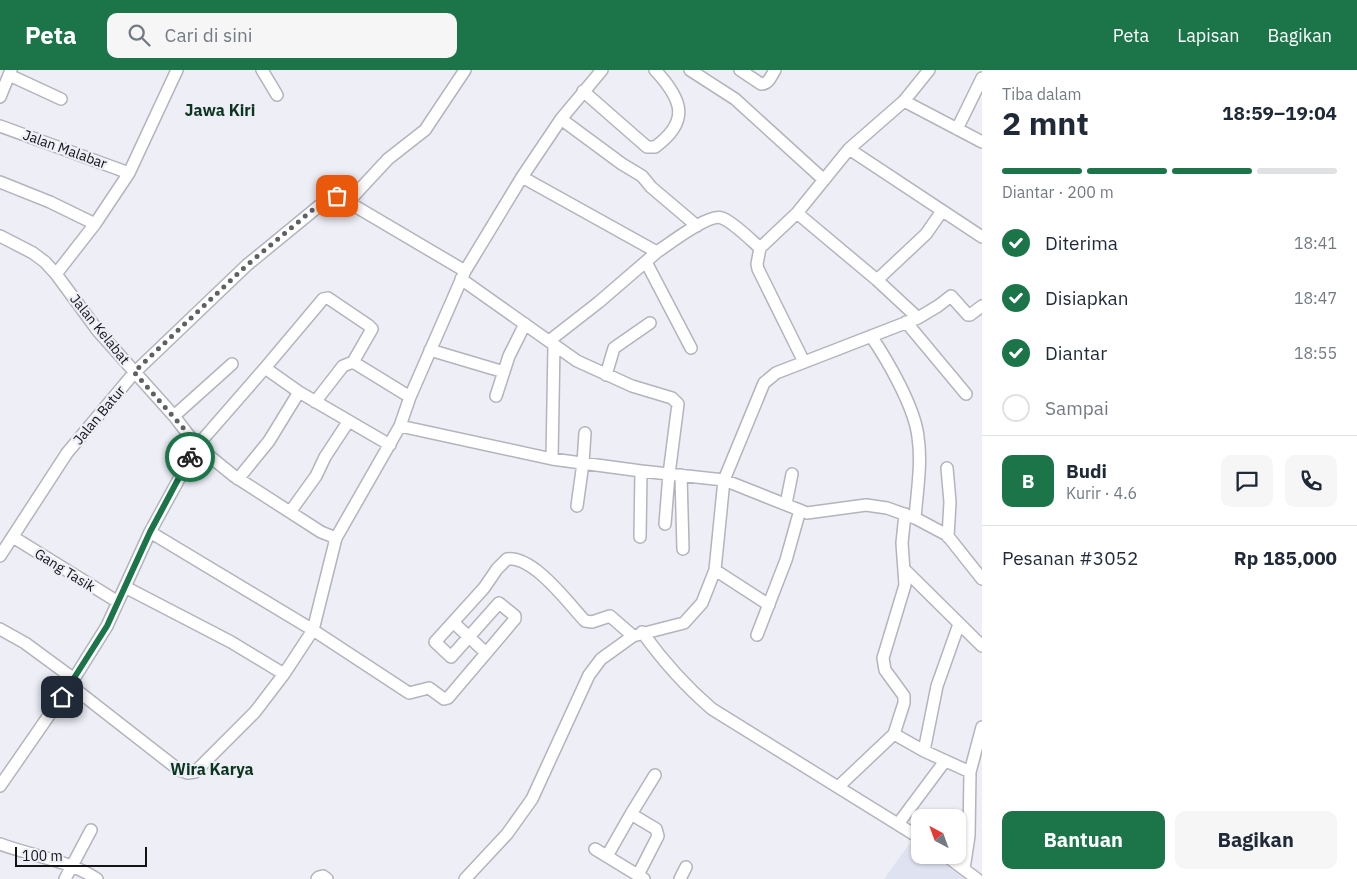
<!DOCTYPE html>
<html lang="id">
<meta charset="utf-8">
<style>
body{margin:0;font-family:"IBM Plex Sans",sans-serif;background:#f6f6f7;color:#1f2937;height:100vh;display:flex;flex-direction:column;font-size:19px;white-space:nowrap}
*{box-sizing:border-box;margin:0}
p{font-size:16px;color:#747a83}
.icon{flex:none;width:28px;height:28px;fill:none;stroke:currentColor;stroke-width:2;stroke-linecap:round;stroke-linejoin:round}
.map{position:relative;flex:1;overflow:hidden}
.panel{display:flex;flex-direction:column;background:#fff;width:375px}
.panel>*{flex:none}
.needle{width:32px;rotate:319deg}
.tools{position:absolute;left:911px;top:739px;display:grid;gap:10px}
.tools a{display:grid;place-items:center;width:55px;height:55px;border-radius:10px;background:#fff;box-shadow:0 1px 4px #0004;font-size:25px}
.scale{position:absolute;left:15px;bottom:12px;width:132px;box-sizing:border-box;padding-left:5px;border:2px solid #131316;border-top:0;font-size:14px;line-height:18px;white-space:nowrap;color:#131316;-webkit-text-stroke:4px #edeef6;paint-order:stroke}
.pin{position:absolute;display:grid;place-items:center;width:42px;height:42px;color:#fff;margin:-21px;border-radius:10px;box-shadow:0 2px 8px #0006}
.courier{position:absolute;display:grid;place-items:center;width:50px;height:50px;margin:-25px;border:4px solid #1c7549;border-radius:50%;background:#fff;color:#222;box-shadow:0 1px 6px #0007}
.overview em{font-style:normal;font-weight:700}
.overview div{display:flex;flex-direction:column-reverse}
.overview{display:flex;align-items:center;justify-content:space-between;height:85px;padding:0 20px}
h1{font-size:32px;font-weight:700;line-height:38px}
.bar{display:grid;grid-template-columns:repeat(4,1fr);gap:8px 5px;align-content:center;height:60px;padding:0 20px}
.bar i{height:6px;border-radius:4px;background:#e0e1e3}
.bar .on{background:#1c7549}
.bar p{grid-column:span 4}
.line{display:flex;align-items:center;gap:12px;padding:0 20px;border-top:1px solid #e0e1e3}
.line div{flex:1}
.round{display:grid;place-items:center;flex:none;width:52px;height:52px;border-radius:10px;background:#f6f6f7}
ol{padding:0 20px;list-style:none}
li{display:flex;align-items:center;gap:15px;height:55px}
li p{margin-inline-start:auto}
li .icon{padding:5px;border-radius:50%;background:#1c7549;color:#fff;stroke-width:4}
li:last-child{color:#747a83}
li i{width:28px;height:28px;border:2px solid #e0e1e3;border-radius:50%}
.button{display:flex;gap:10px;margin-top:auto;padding:10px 20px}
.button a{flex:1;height:58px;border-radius:10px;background:#1c7549;color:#fff;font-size:20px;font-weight:700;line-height:58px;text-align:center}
.button a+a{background:#f6f6f7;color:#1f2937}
header{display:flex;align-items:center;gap:30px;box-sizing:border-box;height:70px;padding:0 25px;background:#1c7549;color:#fff}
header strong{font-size:24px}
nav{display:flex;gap:28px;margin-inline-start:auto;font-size:18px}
.search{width:350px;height:45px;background:#f6f6f7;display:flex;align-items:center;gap:12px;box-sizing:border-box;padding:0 18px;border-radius:10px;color:#747a83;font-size:19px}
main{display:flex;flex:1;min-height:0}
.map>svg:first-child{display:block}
.built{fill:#dfe2f1}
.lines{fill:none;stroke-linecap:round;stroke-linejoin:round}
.minor-casing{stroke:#b3b4bc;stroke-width:14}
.minor{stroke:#fff;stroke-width:11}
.done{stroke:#5f6064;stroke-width:5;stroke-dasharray:0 9}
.route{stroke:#1c7549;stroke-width:6}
.labels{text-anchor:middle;stroke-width:4.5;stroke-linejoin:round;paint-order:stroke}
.street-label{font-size:14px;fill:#131316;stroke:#edeef6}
.quarter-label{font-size:16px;font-weight:bold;fill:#0c351f;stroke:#edeef6}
</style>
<header>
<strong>Peta</strong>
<div class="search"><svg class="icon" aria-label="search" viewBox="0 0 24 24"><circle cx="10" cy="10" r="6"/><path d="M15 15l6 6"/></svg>Cari di sini</div>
<nav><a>Peta</a><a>Lapisan</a><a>Bagikan</a></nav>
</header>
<main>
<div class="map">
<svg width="982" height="809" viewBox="0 0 982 809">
<rect width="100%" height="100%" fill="#edeef6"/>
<path class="built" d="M913 769 920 774V785H933L964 809H884Z"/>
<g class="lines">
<g class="minor-casing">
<path id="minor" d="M262 0 277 25
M690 0 735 29 824 110
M740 0 761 14C769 14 771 6 775 0
M9 5 61 29
M583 21 647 77H655C691 51 682 29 655 0
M0 27 11 0
M904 31 982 72
M561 49 622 94 642 106 651 117 697 156
M0 56 129 103
M957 59 982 8
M849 79 982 167
M522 107 657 182C669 174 709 143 722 148 733 152 751 170 760 178L797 143 849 79 904 31 929 0
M0 112 50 132 95 154
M348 132 388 89 425 60 465 0
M797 143 877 210 918 248
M0 166 33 183 45 192 56 204 98 261 174 346 197 376 234 406 321 462 336 468
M760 178 757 194 758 199 804 292
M646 192 691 278
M56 204 95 154 129 103 177 0
M461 209 577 291 632 316 672 328 678 334 669 404 665 454
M877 210 926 164 942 141
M906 252 966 324
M871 266C888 291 915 338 918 367 922 393 917 422 915 448
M549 271 599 232 657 182
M430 280 504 302
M265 298 299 322 390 375
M606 305 614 278 650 253
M496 326 509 286 525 254
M315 332 343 296 353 292 410 327
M174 346 232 294
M400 356 552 389 641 401 724 410 807 443 866 435 887 438 915 448 947 465 982 509
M552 389 554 275
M947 398 950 432 948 467
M681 405 683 479
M238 409 269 371 299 322
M786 434 792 404
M577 436 583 393 585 363
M290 442 316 406 325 387 348 352
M150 462 313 560 409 623 429 618 444 629 448 628 515 549V546L499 533 451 587 435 572 484 518 497 499 507 489C534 486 568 533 585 551L592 552 610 546 633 566
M13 467 118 532
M640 467 641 401
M0 486 67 383 134 303 247 195 330 127H337L348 132 465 201
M904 499 982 576
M715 500 769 535
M125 517 231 572 284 604
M454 553 485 582
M959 554 937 616 924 681 970 702
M0 559 25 573 74 609
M642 562C663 591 685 616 712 639L920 768
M757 565 786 490 800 440
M70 615 179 700 188 703 195 702 255 642 284 604 313 560 336 468 400 356 410 327 465 201 522 107 561 49 602 0
M894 664 924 681
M0 716 70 615 107 556 150 462 197 376 265 298 323 229 328 228 368 255 372 259 353 292
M838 717 894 664 904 633V626L885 600 883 588 905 515 902 473 905 444
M631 744 655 705
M898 754 945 691
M0 774C32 786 68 790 97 809
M595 779 644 809
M945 785 977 809
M607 786 631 744 656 759 658 766 638 805
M964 799 969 766 970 702 982 657
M65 809 91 760
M317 809 319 807 323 806 327 809
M465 809 507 764 532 729 589 605 601 589 633 566 684 553 702 533 715 500 724 410 764 313 776 303 918 248 938 236 951 226 968 245H970L982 236
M680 809 686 797"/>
</g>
<use href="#minor" class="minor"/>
</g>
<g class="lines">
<path class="done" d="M190 387 197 376 192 368 134 302 247 195 322 132 330 127 337 126"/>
<path class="route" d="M62 627 107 556 150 462 190 387"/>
</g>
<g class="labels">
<g class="street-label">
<text transform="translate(65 79) rotate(20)" y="5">Jalan Malabar</text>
<text transform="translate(100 259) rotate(51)" y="5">Jalan Kelabat</text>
<text transform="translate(99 345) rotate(-50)" y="5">Jalan Batur</text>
<text transform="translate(65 500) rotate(32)" y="5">Gang Tasik</text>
</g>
<g class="quarter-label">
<text x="220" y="46">Jawa Kiri</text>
<text x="212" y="705">Wira Karya</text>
</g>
</g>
</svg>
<div class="tools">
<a><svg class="needle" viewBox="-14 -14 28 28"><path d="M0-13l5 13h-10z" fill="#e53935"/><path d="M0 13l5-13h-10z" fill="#747a83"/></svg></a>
</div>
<div class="scale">100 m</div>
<div class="pin" style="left:337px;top:126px;background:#ea580c"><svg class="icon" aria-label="bag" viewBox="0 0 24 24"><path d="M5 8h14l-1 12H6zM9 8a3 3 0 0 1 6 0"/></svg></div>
<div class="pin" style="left:62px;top:627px;background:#1f2937"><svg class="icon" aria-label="home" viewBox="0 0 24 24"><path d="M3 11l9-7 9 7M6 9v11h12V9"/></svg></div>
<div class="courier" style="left:190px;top:387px"><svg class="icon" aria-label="bike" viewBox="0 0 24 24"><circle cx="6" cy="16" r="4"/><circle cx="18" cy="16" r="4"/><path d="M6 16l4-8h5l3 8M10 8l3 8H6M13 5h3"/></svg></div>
</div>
<section class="panel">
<div class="overview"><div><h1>2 mnt</h1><p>Tiba dalam</p></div><em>18:59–19:04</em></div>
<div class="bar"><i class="on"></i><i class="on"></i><i class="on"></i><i></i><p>Diantar · 200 m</p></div>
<ol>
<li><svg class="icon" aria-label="check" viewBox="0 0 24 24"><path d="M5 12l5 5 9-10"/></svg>Diterima<p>18:41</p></li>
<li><svg class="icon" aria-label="check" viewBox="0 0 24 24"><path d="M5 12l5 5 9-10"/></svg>Disiapkan<p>18:47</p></li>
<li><svg class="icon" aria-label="check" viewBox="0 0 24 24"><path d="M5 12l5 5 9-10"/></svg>Diantar<p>18:55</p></li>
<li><i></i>Sampai</li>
</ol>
<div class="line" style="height:90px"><b class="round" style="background:#1c7549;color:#fff">B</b><div><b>Budi</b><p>Kurir · 4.6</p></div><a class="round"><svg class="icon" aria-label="chat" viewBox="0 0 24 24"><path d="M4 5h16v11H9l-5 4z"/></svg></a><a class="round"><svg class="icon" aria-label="phone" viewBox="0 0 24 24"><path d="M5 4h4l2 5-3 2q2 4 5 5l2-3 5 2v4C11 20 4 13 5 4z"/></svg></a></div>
<div class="line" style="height:65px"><div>Pesanan #3052</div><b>Rp 185,000</b></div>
<div class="button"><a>Bantuan</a><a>Bagikan</a></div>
</section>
</main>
